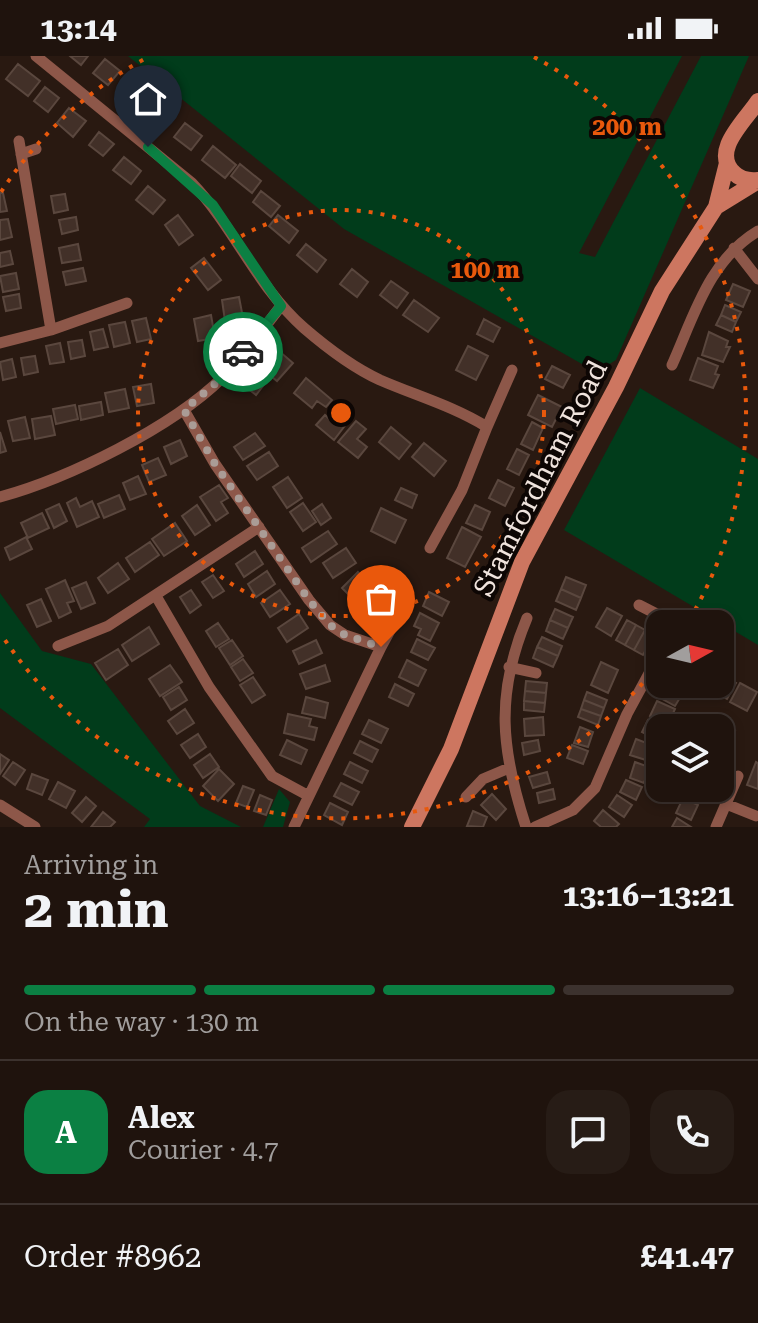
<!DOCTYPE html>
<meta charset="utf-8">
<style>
body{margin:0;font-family:"Roboto Serif",serif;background:#271c16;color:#f1f3f6;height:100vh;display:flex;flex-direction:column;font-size:30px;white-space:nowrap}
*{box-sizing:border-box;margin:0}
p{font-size:26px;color:#a19e9d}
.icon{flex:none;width:44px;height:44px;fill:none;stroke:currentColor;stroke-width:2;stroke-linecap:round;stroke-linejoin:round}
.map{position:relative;height:771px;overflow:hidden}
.side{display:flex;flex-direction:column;background:#1f130d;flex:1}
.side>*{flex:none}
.needle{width:52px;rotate:82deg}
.controls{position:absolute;left:646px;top:554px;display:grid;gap:16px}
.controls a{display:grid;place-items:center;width:88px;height:88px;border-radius:16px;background:#1f130d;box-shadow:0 4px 12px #0003,0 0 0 2px #3c322e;font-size:40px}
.pin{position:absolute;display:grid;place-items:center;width:68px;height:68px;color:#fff;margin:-82px -34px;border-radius:50% 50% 50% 0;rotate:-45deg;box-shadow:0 0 8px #0007}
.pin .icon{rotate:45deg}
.courier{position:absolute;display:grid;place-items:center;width:80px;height:80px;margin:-40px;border:6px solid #0b8043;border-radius:50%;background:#fff;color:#222;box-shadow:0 2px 10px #0007}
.summary em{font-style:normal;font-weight:700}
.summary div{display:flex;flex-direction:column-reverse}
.summary{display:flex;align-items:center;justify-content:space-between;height:136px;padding:0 24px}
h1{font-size:52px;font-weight:700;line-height:60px}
.bar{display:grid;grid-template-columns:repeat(4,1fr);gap:12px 8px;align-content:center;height:96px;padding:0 24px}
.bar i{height:10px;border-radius:6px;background:#3c322e}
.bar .selected{background:#0b8043}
.bar p{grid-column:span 4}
.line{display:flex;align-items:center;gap:20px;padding:0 24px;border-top:2px solid #3c322e}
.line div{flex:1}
.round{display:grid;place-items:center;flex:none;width:84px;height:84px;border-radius:24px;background:#271c16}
.status{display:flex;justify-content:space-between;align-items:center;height:56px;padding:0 40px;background:#1f130d;direction:ltr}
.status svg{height:22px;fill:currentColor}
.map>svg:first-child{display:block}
.green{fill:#013c1b}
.building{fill:#423028;stroke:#5a473e;stroke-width:2}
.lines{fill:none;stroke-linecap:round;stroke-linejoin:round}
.street{stroke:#8d5749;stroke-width:11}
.secondary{stroke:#cd7660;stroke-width:16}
.done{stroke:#aa9c96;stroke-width:8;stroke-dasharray:0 14.4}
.route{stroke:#0b8043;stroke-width:10}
.ring{fill:none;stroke:#e8590c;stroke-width:4;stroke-dasharray:4 8}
.labels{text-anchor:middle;stroke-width:8;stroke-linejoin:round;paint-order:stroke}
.street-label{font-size:28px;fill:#efe3dd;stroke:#0d0604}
.centre{fill:#e8590c;stroke:#0d0604;stroke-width:4}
.ring-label{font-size:24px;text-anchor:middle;font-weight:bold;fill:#e8590c;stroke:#0d0604;stroke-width:8;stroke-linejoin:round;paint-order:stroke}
</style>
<div class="status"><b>13:14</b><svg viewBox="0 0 49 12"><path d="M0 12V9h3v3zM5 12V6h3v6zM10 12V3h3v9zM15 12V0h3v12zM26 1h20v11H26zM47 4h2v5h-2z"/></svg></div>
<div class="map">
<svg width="758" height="771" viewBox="0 0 758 771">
<rect width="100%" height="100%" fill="#291911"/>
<path class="green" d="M128 0H682L579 197 595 201 701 0H749L616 304 596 316 344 173Z
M640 332 758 403V589L564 474Z
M0 537 42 595 91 608 200 750 241 771H144L150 763 0 652Z
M279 733 290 746 283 771H263Z"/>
<path class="building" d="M70 0H88L81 9Z
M105 3 120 15 108 29 93 17Z
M18 8 40 25 28 40 6 23Z
M133 23 146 34 134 50 120 39Z
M45 31 59 42 48 56 34 45Z
M159 45 175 57 163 72 147 60Z
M69 52 86 65 73 81 57 67Z
M185 67 202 80 191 94 174 81Z
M99 76 114 88 103 100 89 89Z
M213 90 236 109 225 122 202 104Z
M124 101 141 115 131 128 113 114Z
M240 108 261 125 252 137 231 120Z
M148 130 165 144 153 158 136 144Z
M261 135 280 150 271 161 253 146Z
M0 137H3L7 155 0 156Z
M65 138 68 154 54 157 51 140Z
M178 159 193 179 179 189 165 169Z
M278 159 298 175 289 187 269 170Z
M76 161 78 174 62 178 59 164Z
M8 163 12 181 0 184V164Z
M78 188 81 204 62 207 59 192Z
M306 188 326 204 317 216 297 199Z
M10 195 13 208 0 211V197Z
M204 202 221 224 208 234 191 212Z
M83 212 86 225 66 229 63 216Z
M352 213 368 226 357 241 340 228Z
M16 217 19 233 3 236 0 220Z
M391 225 408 237 397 252 380 239Z
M733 228 750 235 743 251 726 244Z
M19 238 21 252 6 255 3 241Z
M239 241 243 262 225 265 222 244Z
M414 244 439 262 428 276 403 259Z
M725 249 741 256 736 266 721 259Z
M211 259 215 282 198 285 194 263Z
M721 259 736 266 732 276 716 269Z
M146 262 151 283 137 286 132 265Z
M484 263 500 272 493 286 477 278Z
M125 266 130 287 114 291 109 269Z
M103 273 108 291 94 294 90 276Z
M709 276 728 285 726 291H730L723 306 702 299Z
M82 284 85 300 71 303 68 286Z
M60 287 64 306 50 308 46 290Z
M272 289 293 307 277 325 256 308Z
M468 290 488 300 476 324 456 314Z
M35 300 38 316 24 319 21 302Z
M698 302 718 310 715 318 719 319 713 332 690 324Z
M12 303 16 321 3 324 0 306Z
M552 310 570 319 563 332 545 323Z
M251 314 266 326 256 339 241 327Z
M306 322 332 344 326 351 317 345 312 352 294 337Z
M151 328 154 347 137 350 133 331Z
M125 333 129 352 109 356 105 337Z
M538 339 562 351 552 371 528 359Z
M101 346 103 359 81 364 79 350Z
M75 349 78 363 56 368 53 353Z
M342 357 350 363 334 384 316 369 325 359 334 367Z
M51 360 55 379 35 383 32 363Z
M25 361 30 382 13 385 8 365Z
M356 365 366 373 357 383 367 391 358 402 338 386Z
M532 366 543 372 533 394 521 388Z
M391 371 411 388 399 403 379 386Z
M0 376 6 395 0 397Z
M255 377 265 390 243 404 234 391Z
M180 384 187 400 171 408 164 391Z
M424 387 446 405 434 420 412 401Z
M517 393 529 399 519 419 507 413Z
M269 396 278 410 257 424 247 410Z
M158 402 166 419 149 426 142 409Z
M138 420 146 438 130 444 123 427Z
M288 421 302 442 287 452 273 431Z
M498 424 514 432 505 450 489 442Z
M219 429 228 442 221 446 228 457 216 465 200 441Z
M401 432 417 439 412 452 395 444Z
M119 439 125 453 104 462 98 448Z
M76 442 80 451 92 445 99 461 77 471 67 447Z
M303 447 316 466 303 475 290 456Z
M59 448 67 465 54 472 46 454Z
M322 448 331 462 321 469 312 455Z
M197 449 210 469 195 479 182 460Z
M475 449 490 456 482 474 466 467Z
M381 452 406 464 395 487 371 475Z
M42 457 49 472 28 482 21 467Z
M175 467 187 485 164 500 152 483Z
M462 471 481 481 465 511 447 502Z
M328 475 337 488 311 506 302 492Z
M26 481 32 493 10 504 5 492Z
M150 486 159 499 135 516 126 502Z
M346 492 356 507 333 522 323 507Z
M255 495 263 508 244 521 236 508Z
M118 507 129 523 108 537 98 522Z
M267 515 275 528 256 541 248 528Z
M358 516 368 525 352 542 342 532Z
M213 519 224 535 213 542 202 526Z
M566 521 586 529 581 542 561 533Z
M65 524 74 545 67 547 71 556 59 562 46 533Z
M86 526 95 547 81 553 72 532Z
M561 533 581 542 576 554 556 545Z
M191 534 201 549 190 557 180 541Z
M280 534 290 548 270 561 261 547Z
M373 535 387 541 377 561 363 555Z
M429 536 449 546 442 560 423 550Z
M41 543 51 565 37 571 27 549Z
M607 552 622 560 611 580 596 571Z
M555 553 573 561 568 572 550 564Z
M420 557 439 567 430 585 418 579 421 573 414 570Z
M299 558 308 572 287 586 278 572Z
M550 564 568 572 563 583 546 575Z
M627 564 636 569 625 589 616 584Z
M218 567 229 583 216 591 206 575Z
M636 569 645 574 634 594 625 589Z
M149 571 159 588 132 605 122 589Z
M645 574 654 579 643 599 634 594Z
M542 581 562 590 558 600 537 591Z
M417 583 435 592 428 604 411 596Z
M232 584 243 600 230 609 219 592Z
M316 584 322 597 299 608 293 595Z
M537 591 558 600 553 611 533 602Z
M118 593 128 609 106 624 95 607Z
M243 603 253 617 240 625 231 611Z
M407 604 426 614 418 630 399 621Z
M601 606 618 614 608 637 591 629Z
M170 609 182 626 160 640 149 623Z
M325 609 330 625 306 633 300 618Z
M253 621 265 639 252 647 240 629Z
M724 621 736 627 727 643 716 637Z
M526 625 547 627 546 637 525 635Z
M740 627 757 636 747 655 730 646Z
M395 628 414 638 408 650 389 641Z
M664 628 684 635 675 650 657 640Z
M179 631 187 644 171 654 163 641Z
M525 635 546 637 545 647 524 645Z
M587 636 607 644 604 652 584 644Z
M306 641 328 647 325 662 302 657Z
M584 644 604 652 601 660 581 653Z
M524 645 545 647 544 656 524 654Z
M657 645 675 653 668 668 650 660Z
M185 653 194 667 177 678 168 665Z
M581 653 601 660 598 669 578 661Z
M288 658 311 663 309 670 317 672 314 684 284 677Z
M543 661 544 679 525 680 524 663Z
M369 664 388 673 381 687 362 678Z
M648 664 665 672H660V685L642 676Z
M717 668 735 675 730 688 720 683Z
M580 671 593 676 588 691 574 687Z
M198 678 206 691 190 702 181 689Z
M636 683 657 691 652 706 630 699Z
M287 684 307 694 301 708 280 699Z
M538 684 540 695 524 699 522 687Z
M360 685 378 694 372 706 354 697Z
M572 689 588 695 583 708 567 702Z
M0 698 9 704 0 718Z
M210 698 219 711 203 722 194 709Z
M13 706 25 714 15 729 3 720Z
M350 706 368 715 362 727 344 718Z
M635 706 649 711 644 727 630 722Z
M756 706 758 707V733L747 729Z
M219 713 234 728 218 745 203 730Z
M547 716 550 727 533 732 529 721Z
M32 718 48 724 42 739 27 733Z
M626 724 642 731 636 744 620 736Z
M58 726 75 735 66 752 49 743Z
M341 727 359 736 352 749 334 740Z
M243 730 254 734 247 751 236 747Z
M686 732H704L699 743 684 736Z
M553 733 555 743 539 747 537 737Z
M492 738 506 753 496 764 481 749Z
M260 739 272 744 266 759 254 755Z
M617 739 632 749 624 761 609 751Z
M86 741 96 750 82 766 72 757Z
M683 742 698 749 691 764 676 757Z
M330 747 348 756 342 769 324 759Z
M603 754 619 768 616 771H601L594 765Z
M473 755 487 761 483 771 467 770Z
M103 756 115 766 110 771H91Z
M677 762 691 771H672Z"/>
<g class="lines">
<path class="street" d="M36 0 192 127C235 172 257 231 304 272 326 291 354 312 380 324 417 340 453 350 487 371L512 314
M19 85 51 274
M21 98 36 93
M734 192 758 223
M0 287 51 274 127 247
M672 309C694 260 709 204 758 175
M184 354 215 408 309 544 330 569 345 579 381 591 406 545
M0 441C69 422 171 372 222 322 244 301 262 274 281 250
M430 492 462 434 487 371
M156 540 209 631 272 720 309 740
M639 549 676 568
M58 590 108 570 259 471
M509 611 536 617
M466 741 483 723 509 712
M726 748 756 760
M0 749 35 771
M294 771 381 591
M526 771C501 694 495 638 527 562
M535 771 573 754 595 732 627 658 660 597
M716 771 738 720"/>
<path class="secondary" d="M758 45C746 64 710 95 734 117 741 124 749 125 758 124
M716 151 758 125
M412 771 451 693 522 506 616 331 662 235 716 151 727 107"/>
</g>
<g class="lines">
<path class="done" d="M243 296 223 321 184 354 215 408 309 544 330 569 345 579 381 591"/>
<path class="route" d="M148 91 213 149 281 250 243 296"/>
</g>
<g class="ring">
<circle cx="341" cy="357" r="203"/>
<path d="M658 609A405 405 0 0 1 1 578M1 136A405 405 0 0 1 148 1M534 1A405 405 0 0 1 688 566"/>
</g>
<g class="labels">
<g class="street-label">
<text transform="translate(540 422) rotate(-63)" y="10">Stamfordham Road</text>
</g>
</g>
<circle cx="341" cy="357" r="12" class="centre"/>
<g class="ring-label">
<text x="627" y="79">200 m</text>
<text x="485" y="222">100 m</text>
</g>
</svg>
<div class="controls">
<a><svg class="needle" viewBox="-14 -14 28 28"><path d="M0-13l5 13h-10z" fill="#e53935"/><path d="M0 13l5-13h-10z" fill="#a19e9d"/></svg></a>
<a><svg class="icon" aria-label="layers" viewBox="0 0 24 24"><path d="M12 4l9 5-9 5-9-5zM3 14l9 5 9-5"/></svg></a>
</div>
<div class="pin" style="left:381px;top:591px;background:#ea580c"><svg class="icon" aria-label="bag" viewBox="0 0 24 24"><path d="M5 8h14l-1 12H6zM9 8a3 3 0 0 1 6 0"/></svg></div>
<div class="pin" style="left:148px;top:91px;background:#1f2937"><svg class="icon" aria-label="home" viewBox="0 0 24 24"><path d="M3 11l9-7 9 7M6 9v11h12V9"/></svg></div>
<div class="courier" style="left:243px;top:296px"><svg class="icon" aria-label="car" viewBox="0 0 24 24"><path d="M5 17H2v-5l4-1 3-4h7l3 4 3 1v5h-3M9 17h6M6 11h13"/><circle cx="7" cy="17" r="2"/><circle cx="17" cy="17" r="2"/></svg></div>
</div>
<section class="side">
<div class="summary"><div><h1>2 min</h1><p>Arriving in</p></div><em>13:16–13:21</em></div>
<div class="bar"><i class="selected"></i><i class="selected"></i><i class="selected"></i><i></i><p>On the way · 130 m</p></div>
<div class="line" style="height:144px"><b class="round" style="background:#0b8043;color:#fff">A</b><div><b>Alex</b><p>Courier · 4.7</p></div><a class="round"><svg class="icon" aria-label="chat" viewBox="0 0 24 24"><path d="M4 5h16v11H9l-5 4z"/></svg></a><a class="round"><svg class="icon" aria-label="phone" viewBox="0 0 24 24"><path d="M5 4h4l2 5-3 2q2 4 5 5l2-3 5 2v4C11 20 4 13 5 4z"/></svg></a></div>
<div class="line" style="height:104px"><div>Order #8962</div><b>£41.47</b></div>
</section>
